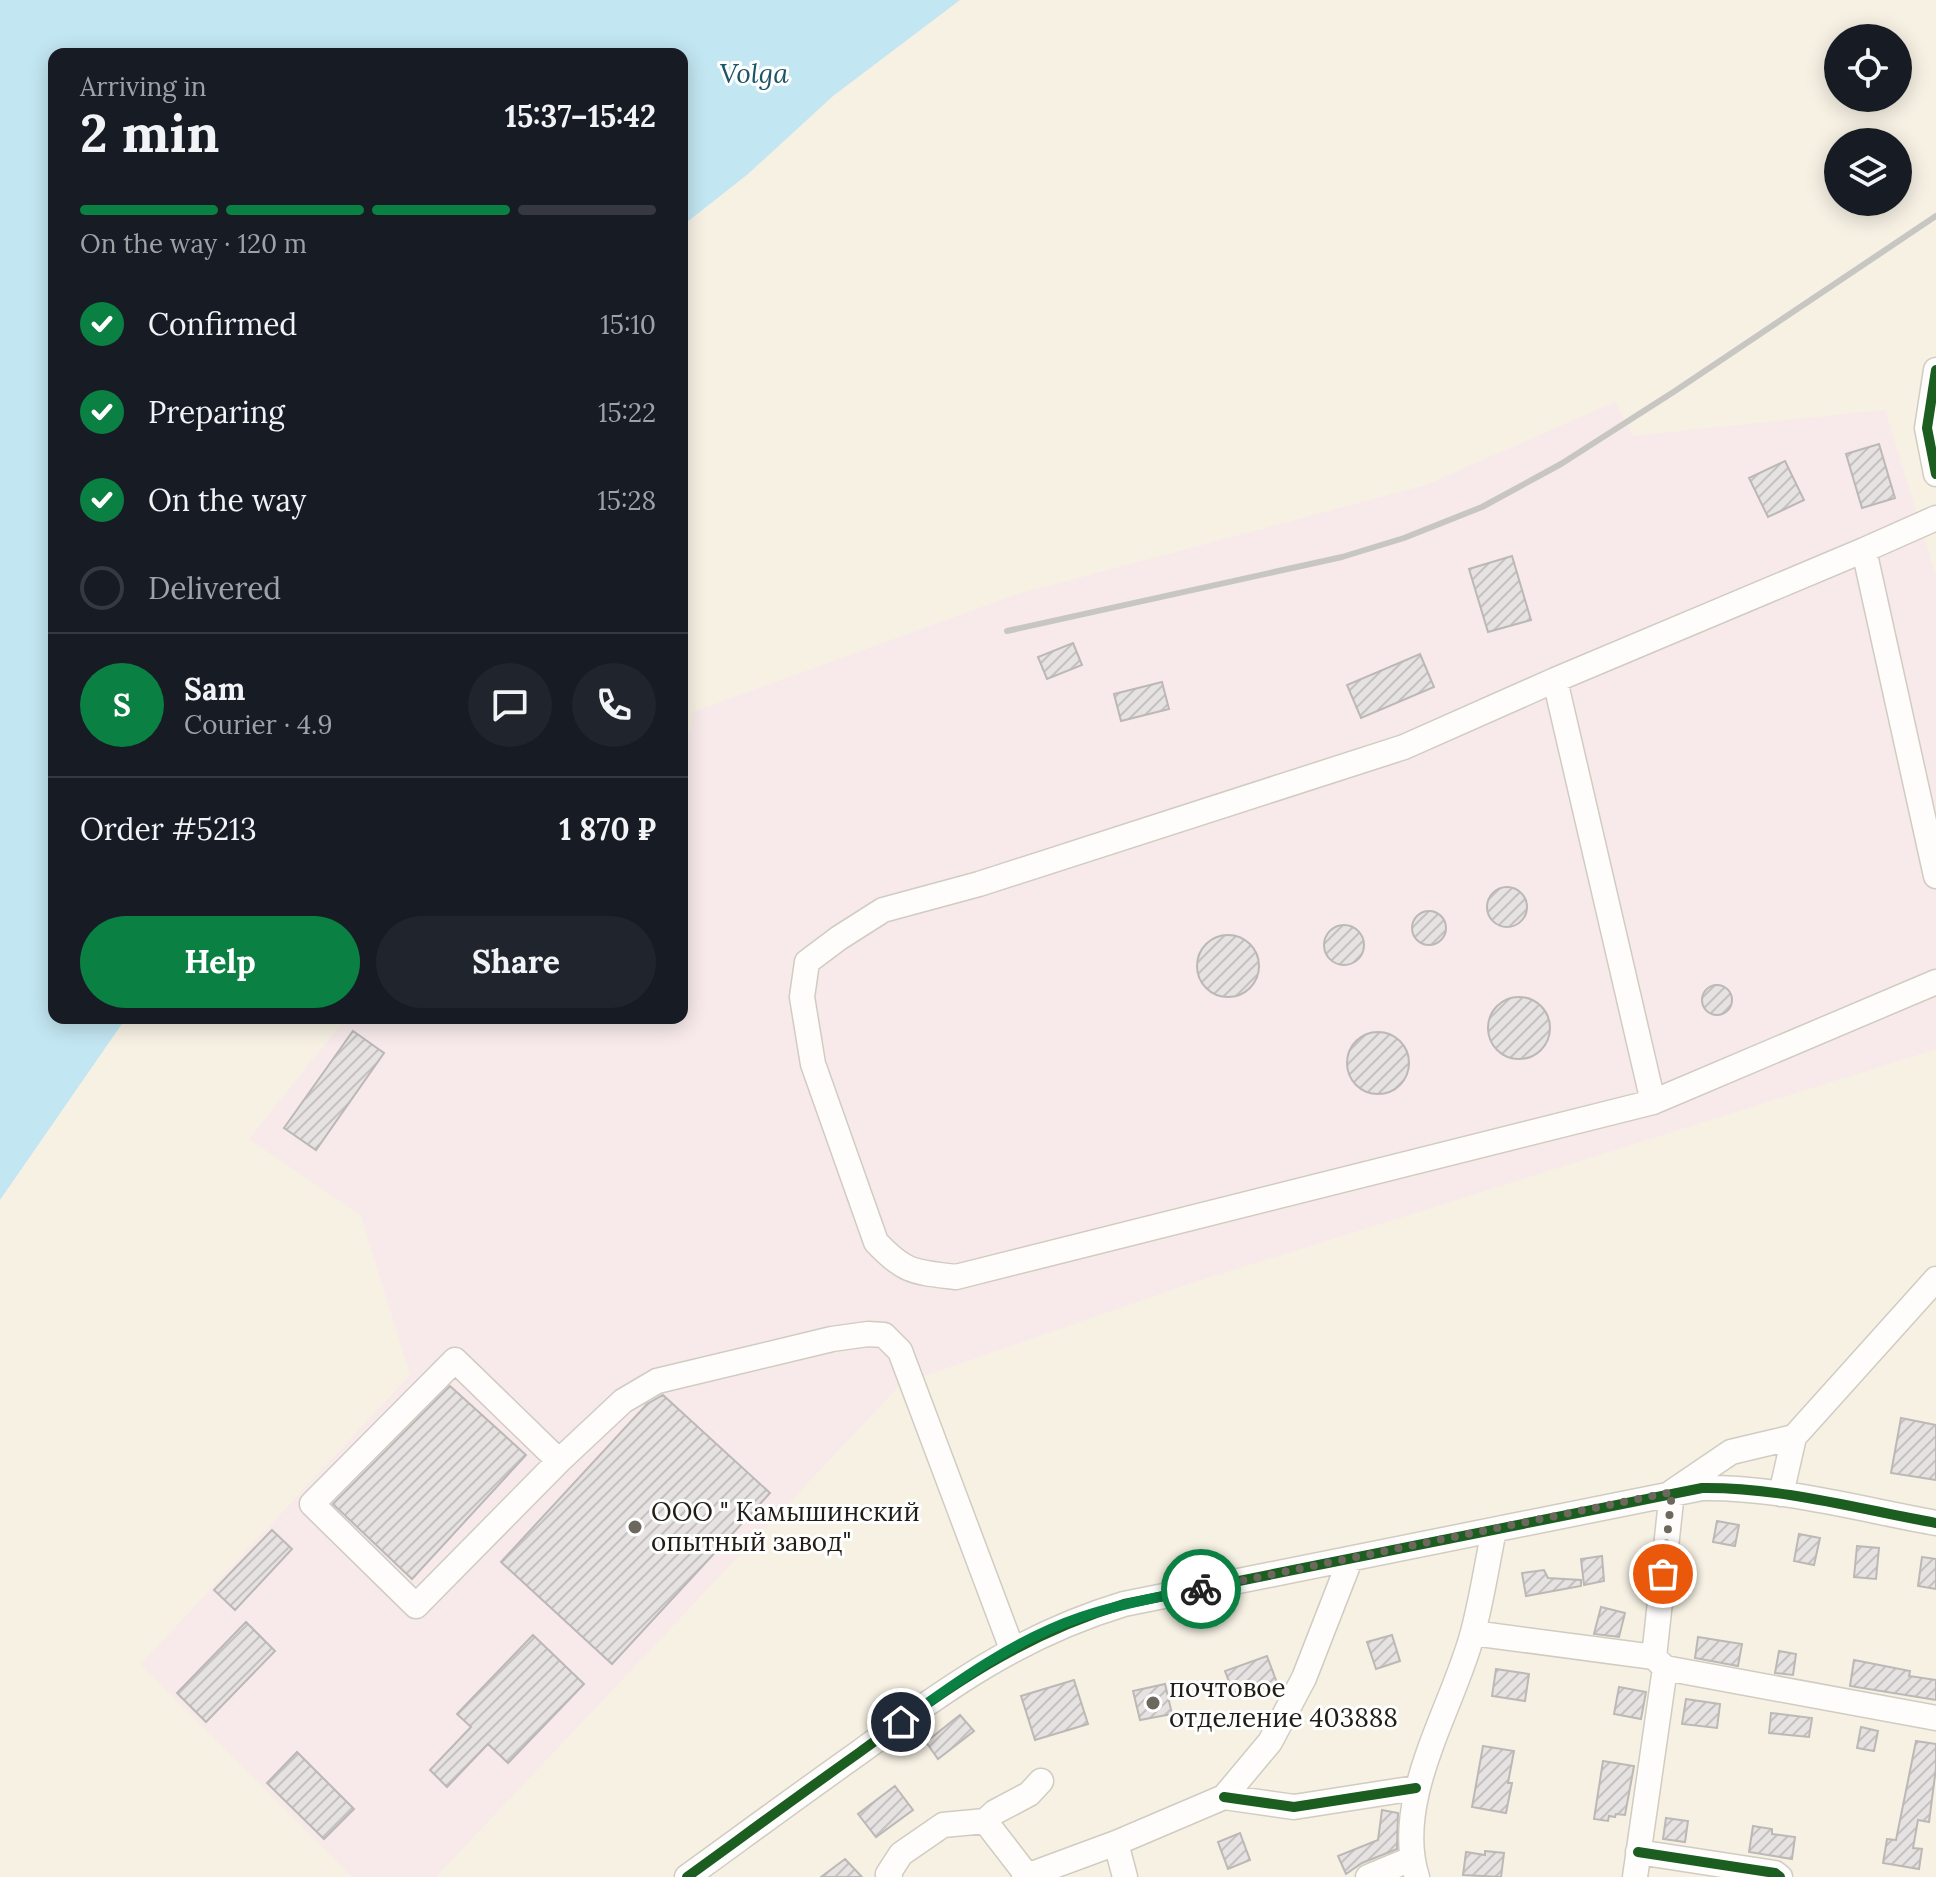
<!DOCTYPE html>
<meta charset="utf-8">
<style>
body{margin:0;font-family:Lora,serif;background:#20242c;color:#f1f3f6;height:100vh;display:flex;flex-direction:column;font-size:30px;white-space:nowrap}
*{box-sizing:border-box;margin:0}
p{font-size:26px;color:#9ea1a6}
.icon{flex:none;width:44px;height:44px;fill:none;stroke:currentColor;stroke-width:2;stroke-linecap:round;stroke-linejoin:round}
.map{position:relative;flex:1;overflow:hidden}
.drawer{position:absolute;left:48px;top:48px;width:640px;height:976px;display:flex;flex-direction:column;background:#171b24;border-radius:16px;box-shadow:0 4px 20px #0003}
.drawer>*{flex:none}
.buttons{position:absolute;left:1824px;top:24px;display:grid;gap:16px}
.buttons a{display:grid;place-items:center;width:88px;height:88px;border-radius:50%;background:#171b24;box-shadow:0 4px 20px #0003;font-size:40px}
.pin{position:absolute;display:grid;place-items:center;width:68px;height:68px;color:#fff;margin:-34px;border:4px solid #fff;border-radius:50%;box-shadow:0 2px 8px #0007}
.courier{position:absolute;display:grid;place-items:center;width:80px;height:80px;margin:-40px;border:6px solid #0b8043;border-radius:50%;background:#fff;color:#222;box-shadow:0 2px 10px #0007}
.headline em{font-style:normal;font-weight:700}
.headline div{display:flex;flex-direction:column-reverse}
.headline{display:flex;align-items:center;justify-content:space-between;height:136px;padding:0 32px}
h1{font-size:52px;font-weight:700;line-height:60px}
.bar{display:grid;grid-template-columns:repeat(4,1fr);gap:12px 8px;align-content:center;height:96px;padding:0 32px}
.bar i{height:10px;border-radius:6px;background:#363941}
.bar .active{background:#0b8043}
.bar p{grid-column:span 4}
.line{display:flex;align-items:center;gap:20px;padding:0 32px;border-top:2px solid #363941}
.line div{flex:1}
.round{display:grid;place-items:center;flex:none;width:84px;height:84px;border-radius:42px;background:#20242c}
ol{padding:0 32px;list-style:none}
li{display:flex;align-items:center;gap:24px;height:88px}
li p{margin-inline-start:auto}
li .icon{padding:8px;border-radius:50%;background:#0b8043;color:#fff;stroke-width:4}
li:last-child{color:#9ea1a6}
li i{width:44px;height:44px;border:4px solid #363941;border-radius:50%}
.cta{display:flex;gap:16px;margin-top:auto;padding:16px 32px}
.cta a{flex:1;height:92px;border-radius:48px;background:#0b8043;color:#fff;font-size:32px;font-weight:700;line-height:92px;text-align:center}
.cta a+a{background:#20242c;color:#f1f3f6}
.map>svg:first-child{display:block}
.industrial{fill:#f8eaeb}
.water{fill:#c2e6f2}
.building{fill:url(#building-hatch);stroke:#bbb8b6;stroke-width:2}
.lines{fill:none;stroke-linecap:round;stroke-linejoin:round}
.minor-casing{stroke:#d0ccc1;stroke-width:27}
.minor{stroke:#fefdfb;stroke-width:24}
.rail{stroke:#c7c6c3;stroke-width:6}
.cycleway-casing{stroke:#fff;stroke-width:15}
.cycleway{stroke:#1b5e20;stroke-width:10}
.done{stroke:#6c685d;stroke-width:8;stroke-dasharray:0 14.4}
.route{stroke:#0b8043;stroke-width:10}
.poi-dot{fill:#6c685d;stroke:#fff;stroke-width:3}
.labels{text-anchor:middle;stroke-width:6;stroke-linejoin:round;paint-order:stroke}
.poi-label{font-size:26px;fill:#221e15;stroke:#fff;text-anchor:start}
.water-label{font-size:28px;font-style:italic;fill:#1c5468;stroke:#fff}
</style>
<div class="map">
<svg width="1936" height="1877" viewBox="0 0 1936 1877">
<defs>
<pattern id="building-hatch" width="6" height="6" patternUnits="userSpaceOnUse" patternTransform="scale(2)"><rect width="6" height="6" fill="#e5e2e1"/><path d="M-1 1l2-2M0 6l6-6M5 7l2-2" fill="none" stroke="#c4c1c0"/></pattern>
</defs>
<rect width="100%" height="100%" fill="#f6f1e3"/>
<path class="industrial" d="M1615 402 1633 436 1885 410 1936 576V1049L1192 1283 901 1384 436 1877H352L141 1664 410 1375 361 1216 249 1139 346 1018H682V737L690 731 693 712 1018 594 1426 485Z"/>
<path class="water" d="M0 0H960L833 96 748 174 682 226V54H54V1018H126L0 1200Z"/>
<path class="building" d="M1879 444 1895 498 1862 508 1846 454Z
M1785 461 1804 500 1768 517 1749 478Z
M1512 556 1531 620 1488 632 1469 569Z
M1073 643 1082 665 1047 679 1038 657Z
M1420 654 1434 687 1361 718 1347 685Z
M1162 682 1169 709 1121 721 1114 694Z
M1487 907a20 20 0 1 1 40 0a20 20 0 1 1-40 0Z
M1412 928a17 17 0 1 1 34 0a17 17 0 1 1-34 0Z
M1324 945a20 20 0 1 1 40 0a20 20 0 1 1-40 0Z
M1197 966a31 31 0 1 1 62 0a31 31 0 1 1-62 0Z
M1702 1000a15 15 0 1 1 30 0a15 15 0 1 1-30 0Z
M1488 1028a31 31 0 1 1 62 0a31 31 0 1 1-62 0Z
M353 1031 384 1053 316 1150 284 1128Z
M1347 1063a31 31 0 1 1 62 0a31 31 0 1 1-62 0Z
M450 1386 526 1455 412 1579 333 1504Z
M663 1395 770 1493 612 1664 501 1562 647 1404Z
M1901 1418 1936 1425V1480L1891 1473Z
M1717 1521 1739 1525 1735 1546 1713 1542Z
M272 1530 292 1549 235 1610 214 1590Z
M1799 1534 1820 1538 1814 1565 1794 1561Z
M1857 1546 1879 1548 1876 1579 1854 1577Z
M1602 1556 1604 1581 1584 1585 1581 1559Z
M1922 1557 1936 1559V1589L1918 1586Z
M1544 1570 1548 1578 1581 1580V1586L1526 1596 1522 1573Z
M1601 1607 1625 1613 1619 1637 1594 1634Z
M246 1622 275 1651 206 1722 177 1693Z
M533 1635 584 1684 508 1763 488 1744 447 1787 430 1770 471 1727 457 1714Z
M1392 1635 1400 1661 1376 1669 1367 1642Z
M1698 1637 1742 1644 1738 1666 1695 1658Z
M1779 1651 1796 1654 1793 1675 1775 1673Z
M1267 1656 1277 1683 1235 1697 1225 1671Z
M1854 1660 1910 1671 1909 1676 1936 1680V1700L1850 1686Z
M1496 1669 1529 1674 1525 1701 1492 1696Z
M1074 1680 1088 1724 1035 1740 1021 1696Z
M1165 1684 1172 1714 1140 1720 1133 1691Z
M1619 1687 1646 1692 1641 1719 1614 1714Z
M1686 1699 1720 1704 1717 1728 1682 1724Z
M1771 1713 1812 1718 1809 1737 1769 1733Z
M960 1715 974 1731 938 1759 926 1742Z
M1861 1727 1878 1731 1874 1751 1857 1748Z
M1916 1741 1936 1744V1768L1929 1822 1918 1820 1913 1848 1922 1849 1919 1869 1883 1863 1887 1839 1896 1840Z
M1483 1746 1514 1751 1508 1783H1512L1506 1813 1472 1807Z
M297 1752 354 1809 324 1839 267 1783Z
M1603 1761 1634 1766 1625 1815 1616 1814 1615 1817 1609 1816 1608 1821 1594 1819Z
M895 1786 913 1810 876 1837 858 1814Z
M1382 1810 1398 1813 1397 1849 1362 1863 1346 1874 1338 1856 1378 1840Z
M1666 1818 1688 1821 1685 1842 1663 1839Z
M1753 1826 1772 1829V1834L1795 1837 1792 1859 1749 1852Z
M1240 1833 1250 1860 1228 1869 1218 1842Z
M1485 1851 1504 1853 1501 1877 1463 1875 1466 1852 1485 1855Z
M845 1859 862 1877H821Z"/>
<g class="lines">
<g class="minor-casing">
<path id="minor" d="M1936 370 1927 428 1936 474
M1936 518 1864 550 1936 876
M1864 550 1555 680 1653 1102 1936 982
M1555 680 1404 747 979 884 883 910 839 938 807 962 802 997 813 1064 876 1242C905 1273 914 1272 956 1277L1653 1102
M559 1461 455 1360 312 1504 416 1606 559 1461 623 1401 657 1381 832 1339 868 1334 884 1335 900 1351 1012 1649
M1781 1494 1794 1437
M1473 1633 1654 1657
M1665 1668 1936 1718
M1224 1797 1294 1807 1416 1788
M985 1821 1026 1874
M1116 1843 1125 1877
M1638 1852 1775 1873 1780 1877
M687 1877C745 1835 802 1793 860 1752 948 1688 1018 1636 1124 1604L1702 1488C1780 1487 1859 1509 1936 1523
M890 1877 888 1874 901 1854 943 1825 985 1821 995 1812 1029 1794 1041 1781
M1024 1877 1116 1843 1224 1797 1270 1742 1304 1678 1350 1560
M1368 1877 1411 1859
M1417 1877C1392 1799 1454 1706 1473 1632 1482 1598 1487 1564 1494 1530
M1635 1877 1665 1668 1654 1657 1672 1492 1731 1452 1794 1437 1936 1279"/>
</g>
<use href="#minor" class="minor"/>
<path class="rail" d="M1007 631 1342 557 1404 538 1482 507 1561 464 1675 391 1936 216"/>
<g class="cycleway-casing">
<path id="cycleway" d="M1936 370 1927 428 1936 474
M1224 1797 1294 1807 1416 1788
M1638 1852 1775 1873 1780 1877
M687 1877C745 1835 802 1793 860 1752 948 1688 1018 1636 1124 1604L1702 1488C1780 1487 1859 1509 1936 1523"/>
</g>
<use href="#cycleway" class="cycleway"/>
</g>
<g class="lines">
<path class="done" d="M1201 1589 1672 1492 1663 1574"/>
<path class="route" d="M901 1722C956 1682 1016 1639 1081 1617 1120 1604 1161 1596 1201 1589"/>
</g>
<g class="poi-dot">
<circle cx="635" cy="1527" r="8"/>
<circle cx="1153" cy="1703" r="8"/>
</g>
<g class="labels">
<g class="poi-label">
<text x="651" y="1521">ООО " Камышинский<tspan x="651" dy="30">опытный завод"</tspan></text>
<text x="1169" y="1697">почтовое<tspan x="1169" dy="30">отделение 403888</tspan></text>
</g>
<g class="water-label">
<text x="754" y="83">Volga</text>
</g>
</g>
</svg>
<div class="buttons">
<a><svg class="icon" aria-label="locate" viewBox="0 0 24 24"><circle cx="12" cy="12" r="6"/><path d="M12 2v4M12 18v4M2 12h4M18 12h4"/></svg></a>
<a><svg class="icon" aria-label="layers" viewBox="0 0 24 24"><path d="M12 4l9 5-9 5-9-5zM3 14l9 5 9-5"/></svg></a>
</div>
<div class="pin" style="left:1663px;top:1574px;background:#ea580c"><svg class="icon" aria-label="bag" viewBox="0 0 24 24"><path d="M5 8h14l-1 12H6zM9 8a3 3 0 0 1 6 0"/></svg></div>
<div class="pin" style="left:901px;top:1722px;background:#1f2937"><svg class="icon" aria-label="home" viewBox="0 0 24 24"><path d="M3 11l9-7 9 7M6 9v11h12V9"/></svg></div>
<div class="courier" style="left:1201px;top:1589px"><svg class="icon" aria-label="bike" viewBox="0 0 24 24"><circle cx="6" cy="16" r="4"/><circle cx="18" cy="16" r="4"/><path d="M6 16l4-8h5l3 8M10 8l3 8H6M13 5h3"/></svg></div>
<section class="drawer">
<div class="headline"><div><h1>2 min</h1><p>Arriving in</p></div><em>15:37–15:42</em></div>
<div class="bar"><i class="active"></i><i class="active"></i><i class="active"></i><i></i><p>On the way · 120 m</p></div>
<ol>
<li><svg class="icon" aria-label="check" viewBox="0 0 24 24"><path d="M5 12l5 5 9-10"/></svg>Confirmed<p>15:10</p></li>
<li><svg class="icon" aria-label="check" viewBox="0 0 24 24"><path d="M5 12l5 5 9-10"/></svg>Preparing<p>15:22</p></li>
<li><svg class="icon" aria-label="check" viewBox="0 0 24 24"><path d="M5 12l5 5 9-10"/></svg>On the way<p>15:28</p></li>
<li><i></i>Delivered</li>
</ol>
<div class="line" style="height:144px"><b class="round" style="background:#0b8043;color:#fff">S</b><div><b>Sam</b><p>Courier · 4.9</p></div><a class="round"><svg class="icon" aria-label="chat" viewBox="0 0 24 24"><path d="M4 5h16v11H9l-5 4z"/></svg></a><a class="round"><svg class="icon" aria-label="phone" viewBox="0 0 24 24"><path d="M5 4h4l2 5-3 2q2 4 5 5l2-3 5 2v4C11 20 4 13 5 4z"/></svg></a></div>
<div class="line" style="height:104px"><div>Order #5213</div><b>1 870 ₽</b></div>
<div class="cta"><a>Help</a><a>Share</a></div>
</section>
</div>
